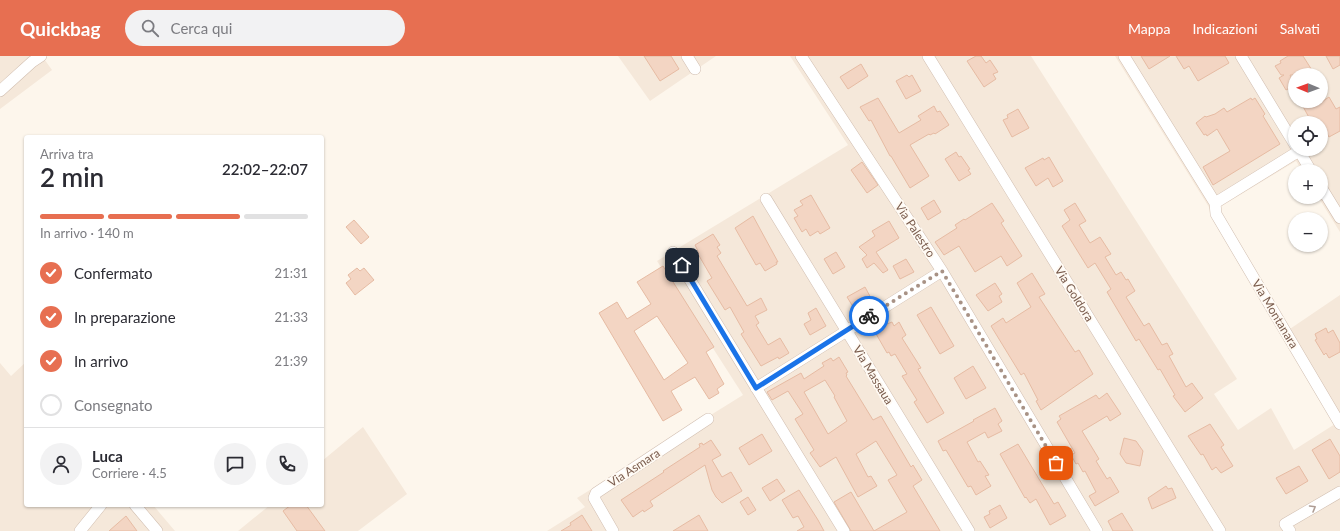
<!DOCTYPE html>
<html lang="it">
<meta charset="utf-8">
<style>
body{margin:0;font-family:Lato,sans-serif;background:#f2f2f3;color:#2b2b33;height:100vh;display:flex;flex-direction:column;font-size:15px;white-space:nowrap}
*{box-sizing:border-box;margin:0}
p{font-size:13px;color:#7c7c81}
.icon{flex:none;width:22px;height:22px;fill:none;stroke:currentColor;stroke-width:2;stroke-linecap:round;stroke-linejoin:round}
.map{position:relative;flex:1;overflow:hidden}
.sheet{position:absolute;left:24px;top:79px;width:300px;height:372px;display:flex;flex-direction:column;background:#fff;border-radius:4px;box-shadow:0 1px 3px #0004}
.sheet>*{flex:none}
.needle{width:26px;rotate:271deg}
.fabs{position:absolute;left:1288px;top:12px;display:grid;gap:8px}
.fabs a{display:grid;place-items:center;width:40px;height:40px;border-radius:50%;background:#fff;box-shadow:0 1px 3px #0004;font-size:20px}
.pin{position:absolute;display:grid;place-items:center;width:34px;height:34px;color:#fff;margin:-17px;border-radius:8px;box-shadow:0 2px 6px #0006}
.courier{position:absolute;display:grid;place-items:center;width:40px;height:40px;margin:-20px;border:3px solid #1a73e8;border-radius:50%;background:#fff;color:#222;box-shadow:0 1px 5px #0007}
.overview em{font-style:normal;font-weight:600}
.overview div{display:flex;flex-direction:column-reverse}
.overview{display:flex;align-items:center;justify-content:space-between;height:68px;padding:0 16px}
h1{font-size:26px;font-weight:600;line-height:30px}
.bar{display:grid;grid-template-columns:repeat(4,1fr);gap:6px 4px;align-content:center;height:48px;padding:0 16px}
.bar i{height:5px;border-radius:3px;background:#e1e1e2}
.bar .current{background:#e76f51}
.bar p{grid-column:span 4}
.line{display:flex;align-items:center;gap:10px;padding:0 16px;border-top:1px solid #e1e1e2}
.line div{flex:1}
.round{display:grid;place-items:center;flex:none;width:42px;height:42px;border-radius:21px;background:#f2f2f3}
ol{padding:0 16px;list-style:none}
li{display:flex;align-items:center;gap:12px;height:44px}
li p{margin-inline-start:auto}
li .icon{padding:4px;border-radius:50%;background:#e76f51;color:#fff;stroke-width:4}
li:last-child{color:#7c7c81}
li i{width:22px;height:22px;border:2px solid #e1e1e2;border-radius:50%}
header{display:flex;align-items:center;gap:24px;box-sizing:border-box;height:56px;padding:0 20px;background:#e76f51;color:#fff}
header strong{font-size:19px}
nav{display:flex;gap:22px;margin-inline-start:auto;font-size:14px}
.search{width:280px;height:36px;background:#f2f2f3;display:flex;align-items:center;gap:10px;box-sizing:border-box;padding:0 14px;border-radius:22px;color:#7c7c81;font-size:15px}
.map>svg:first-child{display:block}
.residential{fill:#f5e8da;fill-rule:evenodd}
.building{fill:#f3d5c3;stroke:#e6bba3;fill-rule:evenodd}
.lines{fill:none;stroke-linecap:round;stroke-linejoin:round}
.street-casing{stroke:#d1beb0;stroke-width:12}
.street{stroke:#fff;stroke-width:11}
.oneway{stroke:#af9d94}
.done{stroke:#a89285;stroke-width:4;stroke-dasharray:0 7.2}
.route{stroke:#1a73e8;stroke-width:5}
.labels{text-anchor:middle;stroke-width:3.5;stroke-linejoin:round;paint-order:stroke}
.street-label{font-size:12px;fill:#7a5c4d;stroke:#fffaf3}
</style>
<header>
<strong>Quickbag</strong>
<div class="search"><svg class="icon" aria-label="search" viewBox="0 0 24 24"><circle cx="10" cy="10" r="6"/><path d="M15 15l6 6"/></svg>Cerca qui</div>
<nav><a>Mappa</a><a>Indicazioni</a><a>Salvati</a></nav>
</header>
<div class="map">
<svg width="1340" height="475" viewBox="0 0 1340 475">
<rect width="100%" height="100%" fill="#fdf6ec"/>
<path class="residential" d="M0 0H42L52 14 0 53Z
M618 0H716L650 45Z
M790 0H1031L1237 323 1214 338 1238 374 1271 352 1294 394 1335 368 1281 279 1340 239V475H547L585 451 577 442 743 339 657 205 848 89Z
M1115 0H1340V176L1318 141H1321V115H1302L1296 105 1212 156ZM1295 19H1321V45H1295ZM1295 67H1321V93H1295Z
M26 306V449H153L175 475H0V307L11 320Z
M363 371 407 438 358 475H238L270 449H322V405Z"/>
<path class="building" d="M644 0H671L679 13 660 25Z
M976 0H981L986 7 990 4 998 16 993 18 996 23 984 31 967 5Z
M1141 0H1170L1149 13Z
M1176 0H1225L1229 7 1198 25 1189 10 1184 13Z
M1288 0H1303L1315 19H1290L1295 29 1286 34 1279 22 1284 19H1281L1275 10 1281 7 1280 5Z
M1326 0H1340V9L1333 13Z
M861 8 868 20 848 33 840 21Z
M907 19 909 21 912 19 921 35 906 43 896 25Z
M1329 41 1336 53 1340 51V75L1329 81 1321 67H1312L1300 45H1323Z
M878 42 899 77 921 64 918 60 934 50 937 56 940 55 949 69 935 78 934 77 930 79 929 78 910 89 929 120 910 132 891 100H890L871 64 869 65 860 51Z
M1251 42 1252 44 1255 42 1265 58 1263 60 1280 88 1213 129 1203 111 1230 95 1217 73 1207 80 1206 78 1204 79 1196 67 1205 60 1206 61 1215 58 1224 52 1227 56Z
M1018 53 1029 72 1012 81 1003 64 1008 62 1007 59Z
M956 96 959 101 961 100 970 113 968 114 971 118 959 125 945 103Z
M1049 101 1063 125 1053 131 1048 122 1036 130 1025 112 1043 102 1044 104Z
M862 106 878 129 867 137 851 114Z
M811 139 830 172 820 178 818 175 810 180 806 173 802 176 794 162 798 160 794 154 803 149 800 145Z
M934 144 941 156 928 164 921 152Z
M992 147 1004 165 1001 167 1022 200 1007 210 1001 200 975 216 959 190 944 199 935 186 957 172 955 169 964 163 965 164Z
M1075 147 1086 165 1079 169 1090 187 1100 181 1111 198 1105 201 1116 219 1121 216 1126 224 1128 223 1135 235 1126 241 1144 270 1149 267 1162 289 1167 287 1173 298 1169 300 1186 331 1192 327 1203 342 1185 356 1173 340 1175 339 1160 313 1158 314 1139 283 1136 285 1107 236 1111 233 1095 207 1088 212 1062 170 1070 164 1064 154Z
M753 160 778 206H776L777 208 765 215 760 207 756 209 735 172Z
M354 164 369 181 361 188 346 171Z
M889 165 899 182 876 196 888 214 883 217 874 207 867 212 862 203 867 199 859 191 875 180 872 175Z
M713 178 720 189 717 191 721 197 717 200 747 250 761 242 767 254 755 260 759 267 756 269 768 289 780 282 789 297 779 303 778 301 761 310 741 278 744 276 730 251 725 254 707 225 712 222 698 198 699 197 695 189Z
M836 196 845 211 833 218 824 203Z
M906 203 914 216 900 223 893 210Z
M663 210 714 291 706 296 724 328 717 333 719 337 709 343 695 321 671 335 682 354 663 365 599 257 617 246 627 263 651 248 637 226ZM657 260 688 307 664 324 634 275Z
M357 212 360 215 364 212 374 224 355 239 346 227 351 223 348 219Z
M1032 217 1045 238 1039 241 1075 296 1079 294 1093 318 1041 354 1036 345 1038 344 1024 317 1021 319 991 270 1003 262 1006 267 1031 251 1017 227Z
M995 227 1002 238 999 240 1002 246 988 255 976 239Z
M865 231 872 244 855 254 847 241Z
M931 251 954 290 940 298 917 259Z
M816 252 826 270 810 279 804 268 811 264 808 257Z
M883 261 887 268 892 266 894 270 899 266 906 279 902 282 921 312 918 313 944 357 927 367 914 346 917 344 902 320 907 318 895 298 891 300 889 296 887 297 871 269Z
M1326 272 1328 277 1333 274 1340 287V296L1329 302 1326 297 1324 299 1315 284 1317 283 1315 278Z
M839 301 848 316 846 317 847 319 846 320 873 364 881 360 911 411 913 409 922 424 913 430 940 475H851L834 446 851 436 874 475 907 456 888 424 897 419 876 385 856 398 868 421 871 420 877 430 858 441 836 401 820 411 810 397 814 394 795 363 803 358 788 335 772 344 767 336 801 317 804 323 824 310 822 307 831 302 833 305ZM825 324 835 340 834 341 847 365 828 378 804 336Z
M973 310 986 332 966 343 954 322Z
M1107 337 1121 358 1110 365 1107 360 1082 375 1099 403 1096 405 1107 423 1110 421 1119 436 1095 450 1089 440 1096 436 1085 415 1083 416 1078 407 1076 408 1071 399 1075 397 1057 366 1061 363 1059 360 1096 339 1099 343Z
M995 352 1002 365 998 368 1002 375 988 382 985 376 967 386 978 406 980 405 989 419 985 420 991 430 976 439 971 430 968 431 946 394 943 395 938 385 974 365 973 364Z
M1210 368 1224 389 1221 391 1233 410 1221 417 1216 411 1212 414 1203 398 1201 399 1188 380Z
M762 378 772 395 749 409 739 392Z
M1124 382 1136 385 1143 395 1140 410 1126 407 1120 398Z
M1330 383 1340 400V416L1329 423 1312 394Z
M711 384 721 399 712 404 722 421 731 416 742 435 722 447 716 441 712 434 705 409 650 445 653 450 644 456 643 454 633 461 621 444 664 416 663 415 700 391 699 388 702 387 703 389Z
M1018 388 1054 448 1058 446 1066 460 1050 469 1036 443 1030 447 1026 441 1025 442 1000 398Z
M1299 410 1308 425 1286 438 1276 422Z
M777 423 785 435 770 445 762 432Z
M1166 430 1168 433 1172 432 1176 442 1152 453 1148 442Z
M799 434 818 464 824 475H797L804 471 798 460 793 462 782 444Z
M748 441 756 454 748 459 740 446Z
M291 449H306L325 475H297L283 455Z
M1000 449 1007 462 990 472 984 461 990 458 989 455Z
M1122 457 1133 475H1113L1108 465Z
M582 459 592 475H561L571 469 570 467Z
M699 459 708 475H673Z
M126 460 137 475H109Z"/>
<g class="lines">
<g class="street-casing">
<path id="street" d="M687 0 695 13
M801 0 942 215 1097 475
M928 0 1220 475
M1124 0 1215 147 1299 95
M1241 0 1295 89
M0 35 32 6 41 0
M1298 93 1311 115
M1321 131 1340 162
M766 143 969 475
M1215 147 1216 158 1340 368
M673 196 844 475
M756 332 942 215
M135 449 157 475
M80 475 101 449
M613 475 594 442 596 437 708 363
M1290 475 1285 468 1340 436"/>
</g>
<use href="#street" class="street"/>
</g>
<defs><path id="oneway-chevron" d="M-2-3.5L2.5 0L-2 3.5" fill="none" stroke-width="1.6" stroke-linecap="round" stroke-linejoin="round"/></defs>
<use class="oneway" href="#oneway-chevron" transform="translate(1313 452) rotate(-30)"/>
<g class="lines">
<path class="done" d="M869 260 942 215 1056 407"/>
<path class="route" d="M682 209 756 332 869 260"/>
</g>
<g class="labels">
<g class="street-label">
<text transform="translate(915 174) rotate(57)" y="4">Via Palestro</text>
<text transform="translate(1074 238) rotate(58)" y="4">Via Goldora</text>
<text transform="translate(1275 258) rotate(59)" y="4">Via Montanara</text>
<text transform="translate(873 319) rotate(59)" y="4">Via Massaua</text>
<text transform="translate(634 412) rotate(-33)" y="4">Via Asmara</text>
</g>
</g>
</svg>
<div class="fabs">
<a><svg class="needle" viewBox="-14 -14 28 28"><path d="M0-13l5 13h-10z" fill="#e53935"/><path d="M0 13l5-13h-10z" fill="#7c7c81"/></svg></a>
<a><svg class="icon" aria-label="locate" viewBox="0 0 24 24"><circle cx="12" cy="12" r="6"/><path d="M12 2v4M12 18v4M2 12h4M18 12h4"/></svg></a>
<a>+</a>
<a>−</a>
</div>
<div class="pin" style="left:1056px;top:407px;background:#ea580c"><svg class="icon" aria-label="bag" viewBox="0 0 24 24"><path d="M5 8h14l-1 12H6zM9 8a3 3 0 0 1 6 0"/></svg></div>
<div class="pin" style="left:682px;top:209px;background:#1f2937"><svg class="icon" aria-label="home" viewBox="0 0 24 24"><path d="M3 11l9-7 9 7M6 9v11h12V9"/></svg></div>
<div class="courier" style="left:869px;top:260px"><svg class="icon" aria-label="bike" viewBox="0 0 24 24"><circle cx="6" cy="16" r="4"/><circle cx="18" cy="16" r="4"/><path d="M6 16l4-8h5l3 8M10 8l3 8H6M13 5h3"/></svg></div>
<section class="sheet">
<div class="overview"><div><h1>2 min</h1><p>Arriva tra</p></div><em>22:02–22:07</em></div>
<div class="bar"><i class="current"></i><i class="current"></i><i class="current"></i><i></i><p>In arrivo · 140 m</p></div>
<ol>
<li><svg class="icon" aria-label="check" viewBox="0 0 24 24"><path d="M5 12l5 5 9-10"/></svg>Confermato<p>21:31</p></li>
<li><svg class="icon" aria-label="check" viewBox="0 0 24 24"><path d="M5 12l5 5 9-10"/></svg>In preparazione<p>21:33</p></li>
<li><svg class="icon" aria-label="check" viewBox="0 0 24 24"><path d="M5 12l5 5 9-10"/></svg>In arrivo<p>21:39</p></li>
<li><i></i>Consegnato</li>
</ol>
<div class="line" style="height:72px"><a class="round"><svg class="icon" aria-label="person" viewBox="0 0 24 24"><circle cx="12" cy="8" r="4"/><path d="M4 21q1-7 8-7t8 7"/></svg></a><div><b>Luca</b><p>Corriere · 4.5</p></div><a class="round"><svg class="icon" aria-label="chat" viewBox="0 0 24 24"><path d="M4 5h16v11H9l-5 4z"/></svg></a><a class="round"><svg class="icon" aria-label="phone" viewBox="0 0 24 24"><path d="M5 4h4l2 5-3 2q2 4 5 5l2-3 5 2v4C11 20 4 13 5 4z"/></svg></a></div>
</section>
</div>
